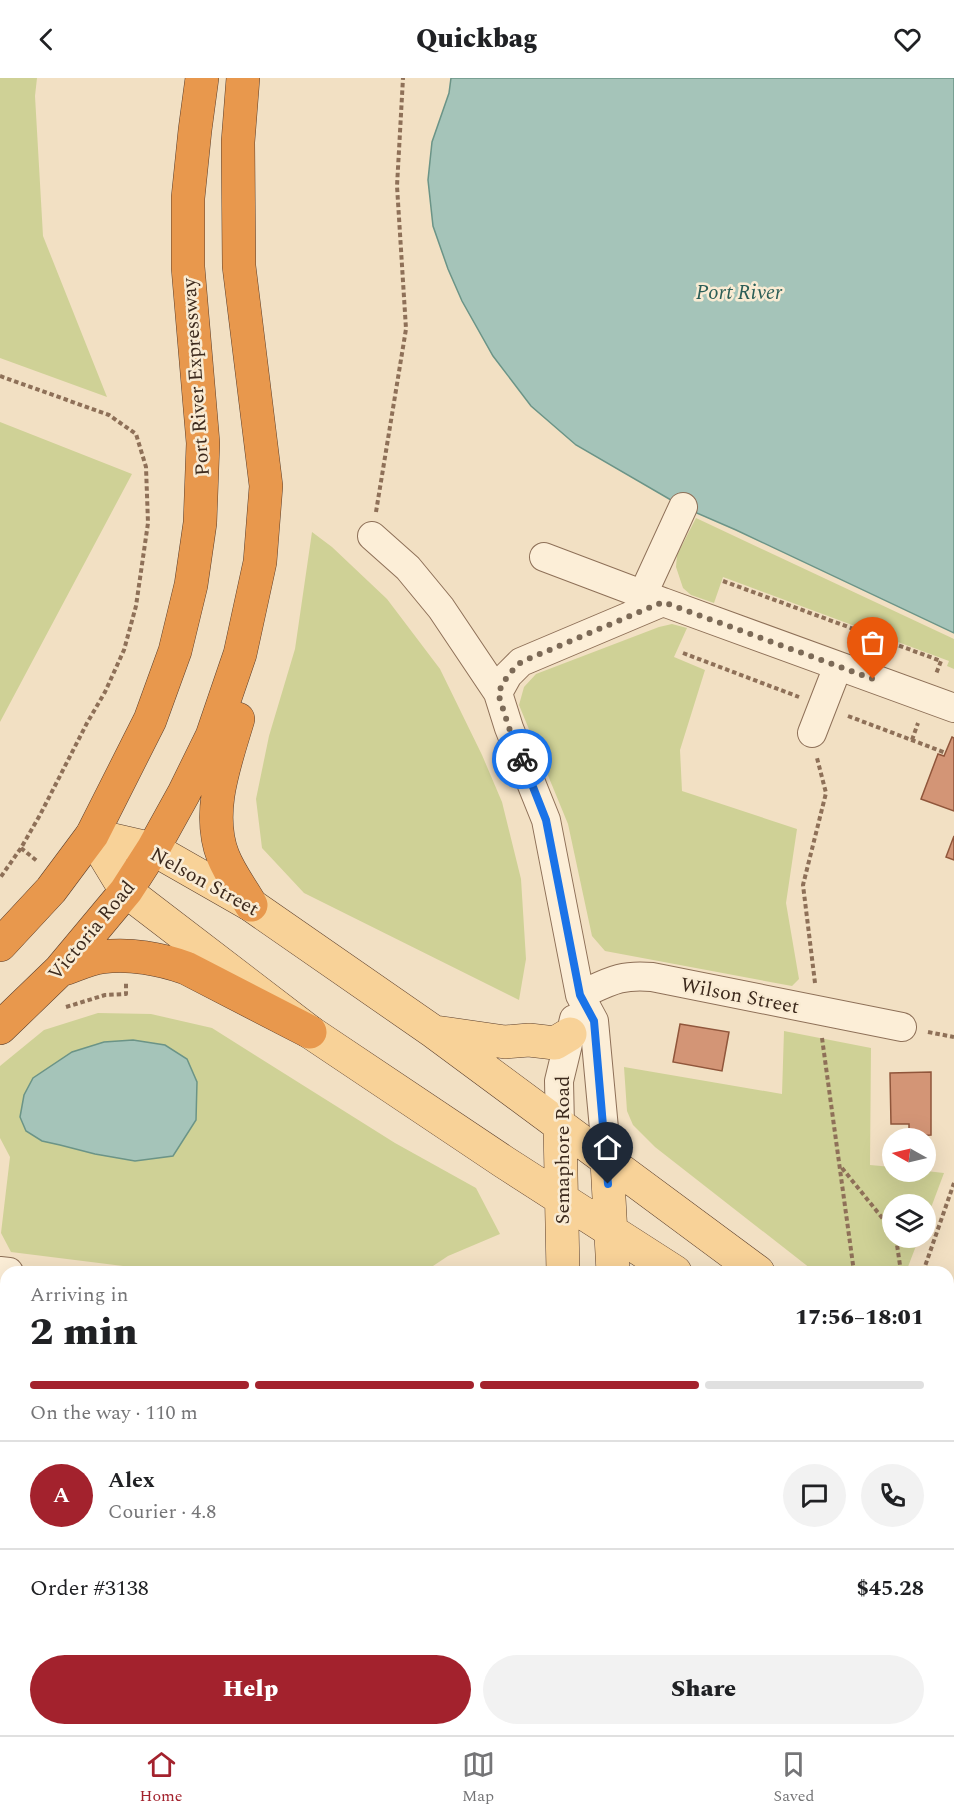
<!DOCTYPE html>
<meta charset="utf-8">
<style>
body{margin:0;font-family:Spectral,serif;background:#f2f2f2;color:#202124;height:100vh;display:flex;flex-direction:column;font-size:22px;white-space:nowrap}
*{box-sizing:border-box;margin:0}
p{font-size:20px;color:#757577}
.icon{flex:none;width:33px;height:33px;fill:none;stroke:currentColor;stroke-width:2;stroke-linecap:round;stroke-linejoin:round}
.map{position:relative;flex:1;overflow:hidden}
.side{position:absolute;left:0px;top:1188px;width:954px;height:470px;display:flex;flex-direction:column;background:#fff;border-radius:18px 18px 0 0;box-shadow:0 6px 24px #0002}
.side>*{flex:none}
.needle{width:39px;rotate:278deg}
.buttons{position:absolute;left:882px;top:1050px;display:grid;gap:12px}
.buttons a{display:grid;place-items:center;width:54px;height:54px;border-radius:50%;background:#fff;box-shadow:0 6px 24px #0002;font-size:30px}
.pin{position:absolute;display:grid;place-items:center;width:51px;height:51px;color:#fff;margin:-62px -26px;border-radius:50% 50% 50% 0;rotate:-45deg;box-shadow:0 0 6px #0007}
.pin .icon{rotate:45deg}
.courier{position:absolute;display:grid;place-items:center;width:60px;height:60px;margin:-30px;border:4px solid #1a73e8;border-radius:50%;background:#fff;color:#222;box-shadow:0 2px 8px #0007}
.summary em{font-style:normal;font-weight:800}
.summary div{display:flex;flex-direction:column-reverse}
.summary{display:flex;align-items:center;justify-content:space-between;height:102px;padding:0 30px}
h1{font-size:39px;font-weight:800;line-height:45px}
.bar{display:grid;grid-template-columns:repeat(4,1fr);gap:9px 6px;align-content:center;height:72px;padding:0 30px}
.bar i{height:8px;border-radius:4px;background:#e0e0e0}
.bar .active{background:#a3222d}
.bar p{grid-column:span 4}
.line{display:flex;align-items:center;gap:15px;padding:0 30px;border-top:2px solid #e0e0e0}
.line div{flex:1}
.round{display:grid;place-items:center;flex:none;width:63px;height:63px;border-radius:32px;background:#f2f2f2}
.button{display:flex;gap:12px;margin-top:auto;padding:12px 30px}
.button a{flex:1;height:69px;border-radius:36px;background:#a3222d;color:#fff;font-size:24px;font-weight:800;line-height:69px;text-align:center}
.button a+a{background:#f2f2f2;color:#202124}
header{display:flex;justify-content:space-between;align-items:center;height:78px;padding:0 30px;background:#fff;font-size:27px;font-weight:800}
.tab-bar{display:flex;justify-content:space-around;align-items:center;height:84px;border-top:2px solid #e0e0e0;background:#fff;font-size:16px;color:#757577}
.tab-bar a{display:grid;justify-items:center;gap:3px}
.tab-bar .active{color:#a3222d}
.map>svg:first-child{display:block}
.green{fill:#cfd196}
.water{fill:#a5c4b9;stroke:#6b9487;stroke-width:1.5}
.building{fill:#d39576;stroke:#90563b;stroke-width:1.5}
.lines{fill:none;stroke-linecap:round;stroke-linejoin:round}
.minor-casing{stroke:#8e7058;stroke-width:30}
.major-casing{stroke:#5c3f2c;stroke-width:34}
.highway-casing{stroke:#5c3f2c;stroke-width:34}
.path{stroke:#8e7058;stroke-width:4;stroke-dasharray:4.5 3;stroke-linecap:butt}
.minor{stroke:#fceed7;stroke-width:28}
.major{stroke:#f8d298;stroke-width:33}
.highway{stroke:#e8984d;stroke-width:33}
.done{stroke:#7c6a57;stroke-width:6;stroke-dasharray:0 10.8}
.route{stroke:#1a73e8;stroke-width:8}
.labels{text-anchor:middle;stroke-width:5;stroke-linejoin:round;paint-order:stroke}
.street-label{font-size:20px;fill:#3d2a1d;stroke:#f9ebd3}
.water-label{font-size:21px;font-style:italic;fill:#2b5e57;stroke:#f9ebd3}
</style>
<header><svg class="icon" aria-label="back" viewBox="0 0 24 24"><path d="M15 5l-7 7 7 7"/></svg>Quickbag<svg class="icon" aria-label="heart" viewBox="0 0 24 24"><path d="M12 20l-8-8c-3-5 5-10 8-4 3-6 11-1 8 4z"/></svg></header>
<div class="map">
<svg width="954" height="1657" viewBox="0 0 954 1657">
<rect width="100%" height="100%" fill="#f2e0c3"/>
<path class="green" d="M0 0H37L35 18 43 158 107 319 0 280Z
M0 344 132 396 0 644Z
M696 440 954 561V591L947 588 949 583 723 499 714 525 691 517 683 510 676 489 677 477Z
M312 454 332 469 387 521 440 591 482 677 502 724 521 801 526 881 519 922 304 815 262 770 256 721 269 658 295 571Z
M672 546 687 550 674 579 705 592 680 672 682 713 797 751 786 825 799 901 792 908 605 873 592 858 568 746 519 627 524 609 536 596 659 549Z
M98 935 151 936 212 950 395 1065 476 1110 500 1156 448 1178 424 1194H171L11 1174 1 1155 10 1079 0 1060V988L44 952Z
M784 953 871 970 870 1087 892 1089V1094L926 1093 944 1095 926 1143V1126H892V1160H919L906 1194H815L655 1069 633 1047 627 1033 624 989 782 1016Z"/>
<path class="water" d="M451 0H954V555L736 452 683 429 576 367 531 328 493 278 462 223 448 191 433 148 428 102 432 64 449 15Z
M133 962 165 967 187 981 197 1004 196 1042 173 1078 135 1083 95 1076 60 1067 42 1063 26 1053 20 1039 24 1017 33 1000 72 974 104 964Z"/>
<path class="building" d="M952 659 954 660V733L921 721 938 676 944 678Z
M954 758V782L946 779Z
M680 946 729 954 722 993 673 984Z
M931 994V1057L909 1058V1046H891L890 995Z
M0 1250H6V1307H0Z
M0 1332H6V1373H0Z
M6 1399V1441H0V1419H6Z
M0 1459H6V1502H0Z
M0 1521H6V1565H0Z
M0 1568H6V1611H0Z
M0 1630 6 1631V1652H83V1657H0Z
M143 1652H197V1657H143Z
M325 1652H366V1657H325Z
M469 1652H507L512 1653V1657H457V1653Z"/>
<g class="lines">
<g class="minor-casing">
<path id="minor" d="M372 458 408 490 441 530 498 615 509 650 546 742 580 917 594 943 607 1083
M544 479 663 524
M643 516 683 429
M498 615 508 597 521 584 663 524 954 630
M812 655 838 588
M580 917C609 904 620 896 652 899L902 949
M560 1048 559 1003 574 941
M0 1193 9 1194
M948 1240 954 1241
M247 1652V1657"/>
</g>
<g class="major-casing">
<path id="major" d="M92 757 153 771 251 827 434 954 758 1194
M92 757 126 813 310 954 504 1084 675 1194
M435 954 505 964 529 962 555 965 570 956
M560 1048 563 1194
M607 1083 613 1194
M948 1344 954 1349
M948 1390 954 1394
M574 1652V1657
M622 1652V1657"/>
</g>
<g class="highway-casing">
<path id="highway" d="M238 641C225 685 206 734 223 778 230 796 242 811 251 827
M0 867 51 812 92 757 150 642 175 573 191 507 200 445 203 365 188 189V120L195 52 202 0
M61 892C74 888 88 881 102 879 129 875 161 881 186 890L310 954
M0 950 60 892 126 813 153 771 184 715 212 658 240 576 260 484 266 408 239 188 238 64 243 0"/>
</g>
<path class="path" d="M0 298 109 337 136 356 146 389 148 445 136 528 124 572 105 614 87 645 40 737 21 770 0 800
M376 434 406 251 397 108 403 0
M723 503 941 583 936 596
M683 575 799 619
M848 638 946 675
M912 662 918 645
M21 770 37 783
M815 905 803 807 826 715 817 680
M66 929 105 917 126 916V905
M928 954 954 959
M822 960 854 1194
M842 1090 892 1152
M896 1160 901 1194
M923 1194 954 1105"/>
<use href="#minor" class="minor"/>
<use href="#major" class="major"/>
<use href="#highway" class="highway"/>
</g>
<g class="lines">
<path class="done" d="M522 681 509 650 498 615 508 597 521 584 663 524 873 601"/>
<path class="route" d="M522 681 546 742 580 917 594 943 608 1106"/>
</g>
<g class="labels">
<g class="street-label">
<text transform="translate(195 299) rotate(-94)" y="7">Port River Expressway</text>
<text transform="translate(205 803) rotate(29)" y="7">Nelson Street</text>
<text transform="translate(91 852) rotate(-50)" y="7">Victoria Road</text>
<text transform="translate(740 917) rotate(11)" y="7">Wilson Street</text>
<text transform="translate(562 1072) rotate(-90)" y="7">Semaphore Road</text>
</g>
<g class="water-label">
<text x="739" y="221">Port River</text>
</g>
</g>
</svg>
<div class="buttons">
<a><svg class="needle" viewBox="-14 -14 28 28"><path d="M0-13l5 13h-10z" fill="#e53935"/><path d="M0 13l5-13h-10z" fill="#757577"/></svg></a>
<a><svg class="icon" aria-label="layers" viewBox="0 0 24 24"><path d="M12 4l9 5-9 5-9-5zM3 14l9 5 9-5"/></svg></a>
</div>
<div class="pin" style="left:873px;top:601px;background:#ea580c"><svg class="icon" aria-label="bag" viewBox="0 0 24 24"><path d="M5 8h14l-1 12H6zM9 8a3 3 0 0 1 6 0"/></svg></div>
<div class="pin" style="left:608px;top:1106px;background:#1f2937"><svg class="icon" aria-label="home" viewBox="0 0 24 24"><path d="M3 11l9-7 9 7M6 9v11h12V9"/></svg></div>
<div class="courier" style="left:522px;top:681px"><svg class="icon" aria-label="bike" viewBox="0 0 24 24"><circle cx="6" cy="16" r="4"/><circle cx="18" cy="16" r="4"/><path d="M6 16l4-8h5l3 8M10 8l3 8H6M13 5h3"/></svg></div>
<section class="side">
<div class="summary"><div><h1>2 min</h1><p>Arriving in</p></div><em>17:56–18:01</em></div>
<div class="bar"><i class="active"></i><i class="active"></i><i class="active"></i><i></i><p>On the way · 110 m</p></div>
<div class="line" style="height:108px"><b class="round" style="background:#a3222d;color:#fff">A</b><div><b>Alex</b><p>Courier · 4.8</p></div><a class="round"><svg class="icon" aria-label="chat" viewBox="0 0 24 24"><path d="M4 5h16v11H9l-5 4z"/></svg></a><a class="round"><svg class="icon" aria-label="phone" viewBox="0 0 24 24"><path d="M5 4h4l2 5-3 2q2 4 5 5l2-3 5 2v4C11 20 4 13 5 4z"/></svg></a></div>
<div class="line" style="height:78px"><div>Order #3138</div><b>$45.28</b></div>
<div class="button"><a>Help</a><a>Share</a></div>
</section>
</div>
<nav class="tab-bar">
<a class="active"><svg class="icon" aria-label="home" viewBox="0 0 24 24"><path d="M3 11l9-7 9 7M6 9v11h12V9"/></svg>Home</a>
<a><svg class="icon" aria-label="map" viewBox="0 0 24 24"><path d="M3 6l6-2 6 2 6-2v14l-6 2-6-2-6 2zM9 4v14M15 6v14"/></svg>Map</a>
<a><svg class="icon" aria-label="saved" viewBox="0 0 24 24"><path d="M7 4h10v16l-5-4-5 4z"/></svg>Saved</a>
</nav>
